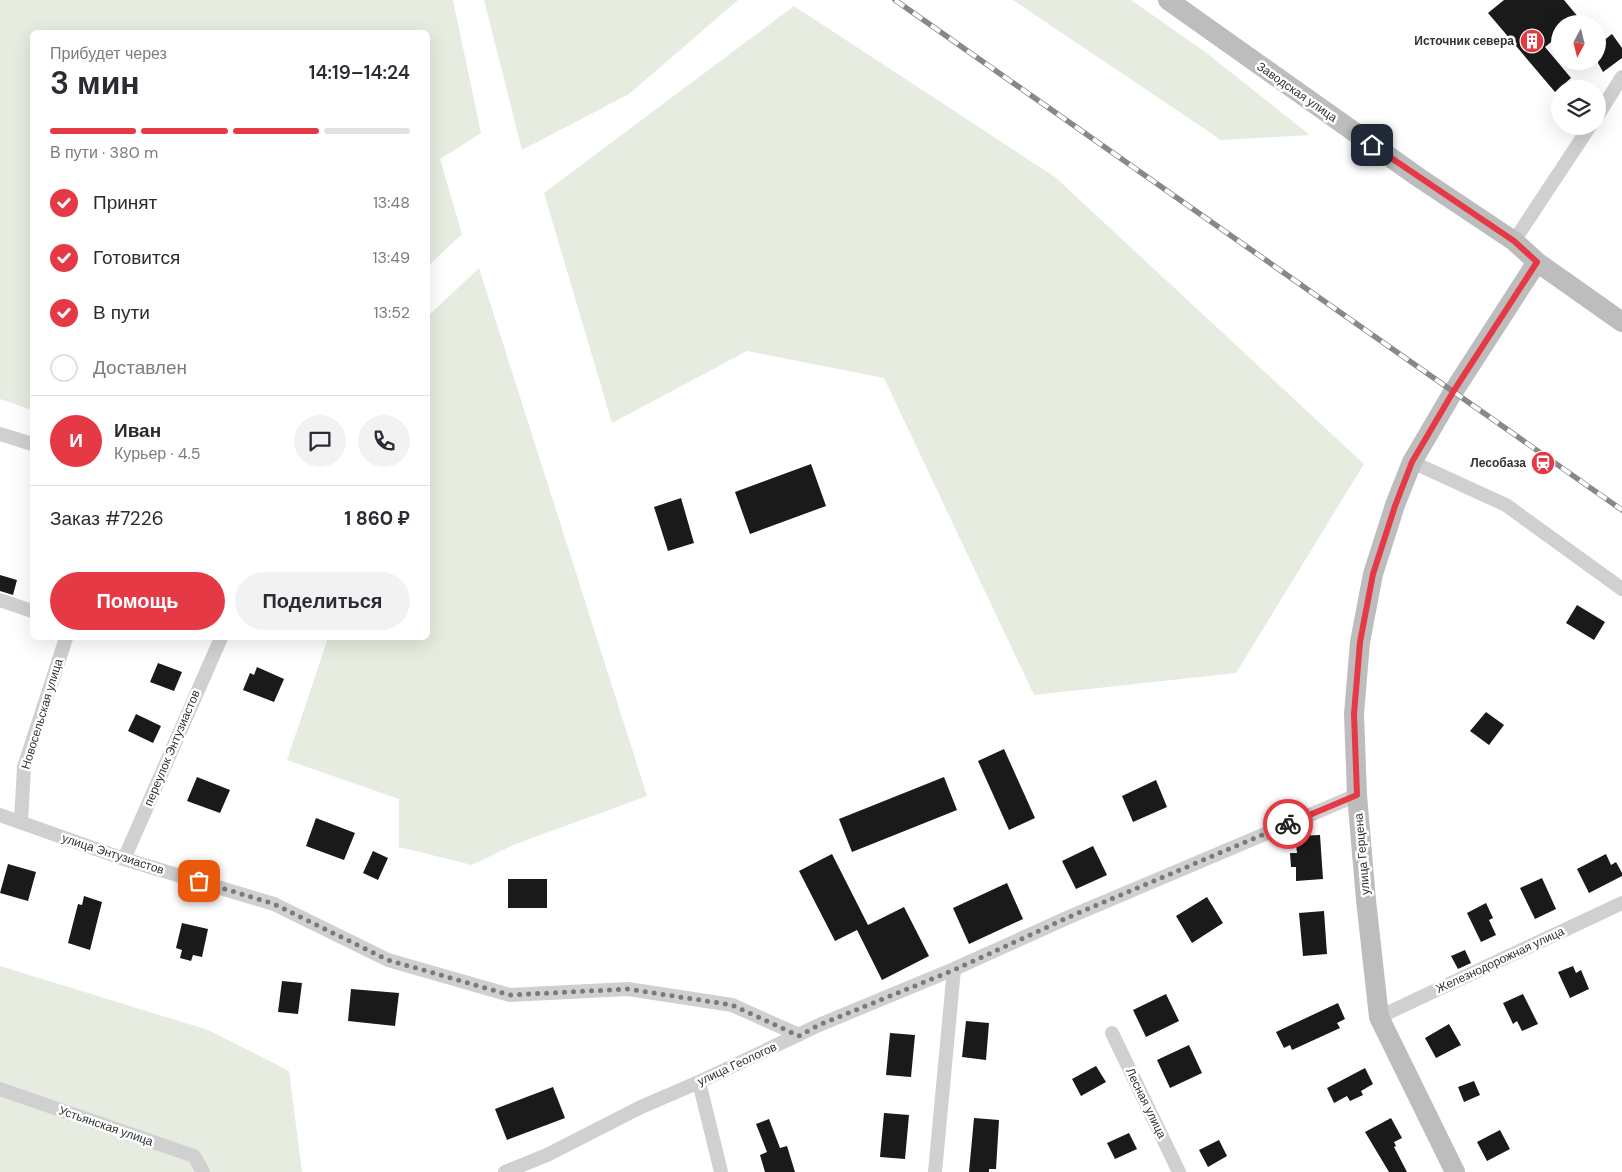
<!DOCTYPE html>
<html lang="ru">
<meta charset="utf-8">
<style>
body{margin:0;font-family:"DM Sans",sans-serif;background:#f2f2f3;color:#2b2b33;height:100vh;display:flex;flex-direction:column;font-size:19px;white-space:nowrap}
*{box-sizing:border-box;margin:0}
p{font-size:16px;color:#7c7c81}
.icon{flex:none;width:28px;height:28px;fill:none;stroke:currentColor;stroke-width:2;stroke-linecap:round;stroke-linejoin:round}
.map{position:relative;flex:1;overflow:hidden}
.details{position:absolute;left:30px;top:30px;width:400px;height:610px;display:flex;flex-direction:column;background:#fff;border-radius:8px;box-shadow:0 5px 20px #0002}
.details>*{flex:none}
.needle{width:32px;rotate:187deg}
.fabs{position:absolute;left:1551px;top:15px;display:grid;gap:10px}
.fabs a{display:grid;place-items:center;width:55px;height:55px;border-radius:50%;background:#fff;box-shadow:0 5px 20px #0002;font-size:25px}
.pin{position:absolute;display:grid;place-items:center;width:42px;height:42px;color:#fff;margin:-21px;border-radius:10px;box-shadow:0 2px 8px #0006}
.courier{position:absolute;display:grid;place-items:center;width:50px;height:50px;margin:-25px;border:4px solid #e63946;border-radius:50%;background:#fff;color:#222;box-shadow:0 1px 6px #0007}
.summary em{font-style:normal;font-weight:600}
.summary div{display:flex;flex-direction:column-reverse}
.summary{display:flex;align-items:center;justify-content:space-between;height:85px;padding:0 20px}
h1{font-size:32px;font-weight:600;line-height:38px}
.bar{display:grid;grid-template-columns:repeat(4,1fr);gap:8px 5px;align-content:center;height:60px;padding:0 20px}
.bar i{height:6px;border-radius:4px;background:#e1e1e2}
.bar .active{background:#e63946}
.bar p{grid-column:span 4}
.line{display:flex;align-items:center;gap:12px;padding:0 20px;border-top:1px solid #e1e1e2}
.line div{flex:1}
.round{display:grid;place-items:center;flex:none;width:52px;height:52px;border-radius:26px;background:#f2f2f3}
ol{padding:0 20px;list-style:none}
li{display:flex;align-items:center;gap:15px;height:55px}
li p{margin-inline-start:auto}
li .icon{padding:5px;border-radius:50%;background:#e63946;color:#fff;stroke-width:4}
li:last-child{color:#7c7c81}
li i{width:28px;height:28px;border:2px solid #e1e1e2;border-radius:50%}
.cta{display:flex;gap:10px;margin-top:auto;padding:10px 20px}
.cta a{flex:1;height:58px;border-radius:30px;background:#e63946;color:#fff;font-size:20px;font-weight:600;line-height:58px;text-align:center}
.cta a+a{background:#f2f2f3;color:#2b2b33}
.map>svg:first-child{display:block}
.green{fill:#e6ecdf}
.building{fill:#1a1a1a}
.lines{fill:none;stroke-linecap:round;stroke-linejoin:round}
.street{stroke:#d0d0d0;stroke-width:14}
.secondary{stroke:#bdbdbd;stroke-width:20}
.rail-casing{stroke:#888;stroke-width:5.5}
.rail{stroke:#fff;stroke-width:4;stroke-dasharray:11;stroke-linecap:butt}
.done{stroke:#7a7a7a;stroke-width:5;stroke-dasharray:0 9}
.route{stroke:#e63946;stroke-width:6}
.labels{text-anchor:middle;stroke-width:5;stroke-linejoin:round;paint-order:stroke}
.poi-label{font-size:12px;font-weight:bold;fill:#333;stroke:#fff;text-anchor:end}
.street-label{font-size:12px;fill:#333;stroke:#fff}
</style>
<div class="map">
<svg width="1622" height="1172" viewBox="0 0 1622 1172">
<rect width="100%" height="100%" fill="#fff"/>
<path class="green" d="M0 0H453L481 133 440 159 462 234 428 266V32H32V410L0 399Z
M484 0H738L629 94 522 150Z
M1013 0H1131L1204 51 1310 135 1221 140Z
M794 6 1055 177 1364 464 1236 673 1034 695 884 378 747 351 612 423 544 193Z
M479 268 647 796 513 845 472 865 399 847V799L287 760 328 638H428V316Z
M0 966 208 1030 289 1071 302 1172H0Z"/>
<path class="building" d="M1504 0H1564L1579 18 1573 24H1560V35L1545 47 1571 78 1555 92 1488 13Z
M1612 34 1622 48V58L1603 72 1598 63V45Z
M811 464 826 506 750 534 735 492Z
M681 498 694 543 668 551 654 507Z
M0 575 17 580 13 595 0 591Z
M1577 605 1605 622 1594 640 1566 623Z
M158 663 182 672 174 691 150 682Z
M257 667 284 679 274 702 243 690 250 673 254 675Z
M1486 712 1504 725 1489 745 1470 731Z
M136 714 161 726 153 743 128 731Z
M1004 749 1035 818 1009 830 978 761Z
M197 777 230 790 220 813 187 801Z
M944 777 957 810 852 852 839 819Z
M1156 780 1167 807 1133 822 1122 796Z
M316 818 355 833 344 860 306 846Z
M1320 835 1323 879 1296 881V867H1291L1290 853H1297L1295 836Z
M1093 846 1107 875 1076 889 1062 861Z
M373 851 388 858 378 880 363 873Z
M832 854 868 925 904 907 929 956 882 980 857 930 835 941 799 871Z
M1606 854 1611 865 1616 862 1622 873V876L1589 893 1577 869Z
M8 864 36 872 28 901 0 893Z
M1542 878 1556 909 1535 919 1520 888Z
M508 879H547V908H508Z
M1007 883 1023 919 969 944 953 908Z
M84 896 102 902 90 950 68 943 78 904 82 905Z
M1207 897 1223 923 1192 943 1176 916Z
M1486 903 1493 918 1489 920 1496 935 1481 942 1467 913Z
M1324 911 1327 954 1303 956 1299 913Z
M182 923 208 929 202 957 193 955 191 961 180 958 182 950 176 948Z
M1465 950 1471 963 1458 969 1451 956Z
M1573 966 1576 973 1581 970 1589 989 1570 998 1558 972Z
M282 981 302 983 298 1014 278 1012Z
M351 989 399 993 395 1026 348 1021Z
M1166 994 1179 1021 1146 1037 1133 1010Z
M1523 994 1538 1024 1522 1031 1517 1021 1513 1024 1503 1003Z
M1338 1003 1345 1019 1337 1023 1340 1028 1292 1050 1290 1045 1284 1048 1276 1032Z
M966 1021 989 1023 986 1060 962 1057Z
M1449 1024 1461 1045 1436 1058 1425 1038Z
M890 1033 915 1035 911 1077 886 1075Z
M1189 1045 1202 1073 1170 1088 1157 1060Z
M1096 1066 1106 1082 1081 1096 1072 1079Z
M1365 1068 1373 1084 1361 1091 1363 1095 1350 1101 1347 1096 1334 1103 1327 1088Z
M1474 1081 1480 1095 1464 1102 1458 1087Z
M553 1087 565 1118 507 1140 495 1109Z
M884 1113 909 1115 905 1159 880 1157Z
M974 1118 999 1120 996 1169H989V1172H969Z
M1391 1118 1402 1138 1394 1142 1396 1146 1394 1147 1407 1172H1389L1365 1132Z
M769 1119 780 1148 787 1146 795 1172H765L760 1155 767 1152 756 1124Z
M1500 1130 1510 1149 1487 1161 1477 1142Z
M1129 1133 1137 1149 1115 1159 1107 1143Z
M1219 1140 1227 1156 1208 1167 1199 1150Z"/>
<g class="lines">
<path class="street" d="M1598 115 1622 77
M1514 241 1590 126
M0 434 32 444
M1412 462 1506 505 1622 589
M0 600 32 611
M0 815 124 859 274 904 388 960 510 995 628 989 732 1005 799 1035
M21 822 24 767 66 638
M124 859 221 638
M1379 1017 1622 903
M1112 1033 1179 1172
M699 1082 721 1172
M0 1089 194 1156 203 1172
M505 1172 547 1155 641 1107 699 1082 819 1025 954 969 1069 917 1357 795
M935 1172 954 969"/>
<path class="secondary" d="M1168 0 1418 177 1514 241 1537 262 1622 322
M1455 1172 1379 1017 1366 900 1357 795 1354 714 1360 642 1373 574 1395 505 1412 462 1453 392 1537 262"/>
<g class="rail-casing">
<path id="rail" d="M895 0 1622 510"/>
</g>
<use href="#rail" class="rail"/>
</g>
<g class="lines">
<path class="done" d="M199 881 274 904 388 960 510 995 628 989 732 1005 799 1036 819 1025 954 970 1069 917 1288 824"/>
<path class="route" d="M1288 824 1357 795 1354 714 1360 642 1373 574 1395 506 1412 462 1453 392 1537 262 1514 241 1372 145"/>
</g>
<defs>
<g id="building-disc" transform="scale(1.25)"><circle r="9.5" fill="#e63946" stroke="#fff"/><path d="M-4-6H4V6H1V3H-1V6H-4ZM-2.5-4.3h1.7v1.8h-1.7ZM.8-4.3h1.7v1.8H.8ZM-2.5-1h1.7V.8h-1.7ZM.8-1h1.7V.8H.8Z" fill="#fff"/></g>
<g id="station-disc" transform="scale(1.25)"><circle r="9.5" fill="#e63946" stroke="#fff"/><path d="M-3-6H3Q5-6 5-4V2Q5 4 3 4L4.5 6H3L1.5 4h-3L-3 6H-4.5L-3 4Q-5 4-5 2V-4Q-5-6-3-6ZM-3.5-4v3h7v-3ZM-3.5 1v1.5H-2V1ZM2 1v1.5H3.5V1Z" fill="#fff"/></g>
</defs>
<g fill-rule="evenodd">
<use href="#building-disc" x="1532" y="41"/>
<use href="#station-disc" x="1543" y="463"/>
</g>
<g class="labels">
<g class="poi-label">
<text x="1514" y="45">Источник севера</text>
<text x="1526" y="467">Лесобаза</text>
</g>
<g class="street-label">
<text transform="translate(1297 92) rotate(35)" y="4">Заводская улица</text>
<text transform="translate(42 714) rotate(-73)" y="4">Новосельская улица</text>
<text transform="translate(172 748) rotate(-67)" y="4">переулок Энтузиастов</text>
<text transform="translate(113 854) rotate(18)" y="4">улица Энтузиастов</text>
<text transform="translate(1362 854) rotate(-95)" y="4">улица Герцена</text>
<text transform="translate(1500 960) rotate(-25)" y="4">Железнодорожная улица</text>
<text transform="translate(737 1064) rotate(-25)" y="4">улица Геологов</text>
<text transform="translate(1146 1103) rotate(64)" y="4">Лесная улица</text>
<text transform="translate(106 1126) rotate(19)" y="4">Устьянская улица</text>
</g>
</g>
</svg>
<div class="fabs">
<a><svg class="needle" viewBox="-14 -14 28 28"><path d="M0-13l5 13h-10z" fill="#e53935"/><path d="M0 13l5-13h-10z" fill="#7c7c81"/></svg></a>
<a><svg class="icon" aria-label="layers" viewBox="0 0 24 24"><path d="M12 4l9 5-9 5-9-5zM3 14l9 5 9-5"/></svg></a>
</div>
<div class="pin" style="left:199px;top:881px;background:#ea580c"><svg class="icon" aria-label="bag" viewBox="0 0 24 24"><path d="M5 8h14l-1 12H6zM9 8a3 3 0 0 1 6 0"/></svg></div>
<div class="pin" style="left:1372px;top:145px;background:#1f2937"><svg class="icon" aria-label="home" viewBox="0 0 24 24"><path d="M3 11l9-7 9 7M6 9v11h12V9"/></svg></div>
<div class="courier" style="left:1288px;top:824px"><svg class="icon" aria-label="bike" viewBox="0 0 24 24"><circle cx="6" cy="16" r="4"/><circle cx="18" cy="16" r="4"/><path d="M6 16l4-8h5l3 8M10 8l3 8H6M13 5h3"/></svg></div>
<section class="details">
<div class="summary"><div><h1>3 мин</h1><p>Прибудет через</p></div><em>14:19–14:24</em></div>
<div class="bar"><i class="active"></i><i class="active"></i><i class="active"></i><i></i><p>В пути · 380 m</p></div>
<ol>
<li><svg class="icon" aria-label="check" viewBox="0 0 24 24"><path d="M5 12l5 5 9-10"/></svg>Принят<p>13:48</p></li>
<li><svg class="icon" aria-label="check" viewBox="0 0 24 24"><path d="M5 12l5 5 9-10"/></svg>Готовится<p>13:49</p></li>
<li><svg class="icon" aria-label="check" viewBox="0 0 24 24"><path d="M5 12l5 5 9-10"/></svg>В пути<p>13:52</p></li>
<li><i></i>Доставлен</li>
</ol>
<div class="line" style="height:90px"><b class="round" style="background:#e63946;color:#fff">И</b><div><b>Иван</b><p>Курьер · 4.5</p></div><a class="round"><svg class="icon" aria-label="chat" viewBox="0 0 24 24"><path d="M4 5h16v11H9l-5 4z"/></svg></a><a class="round"><svg class="icon" aria-label="phone" viewBox="0 0 24 24"><path d="M5 4h4l2 5-3 2q2 4 5 5l2-3 5 2v4C11 20 4 13 5 4z"/></svg></a></div>
<div class="line" style="height:65px"><div>Заказ #7226</div><b>1 860 ₽</b></div>
<div class="cta"><a>Помощь</a><a>Поделиться</a></div>
</section>
</div>
